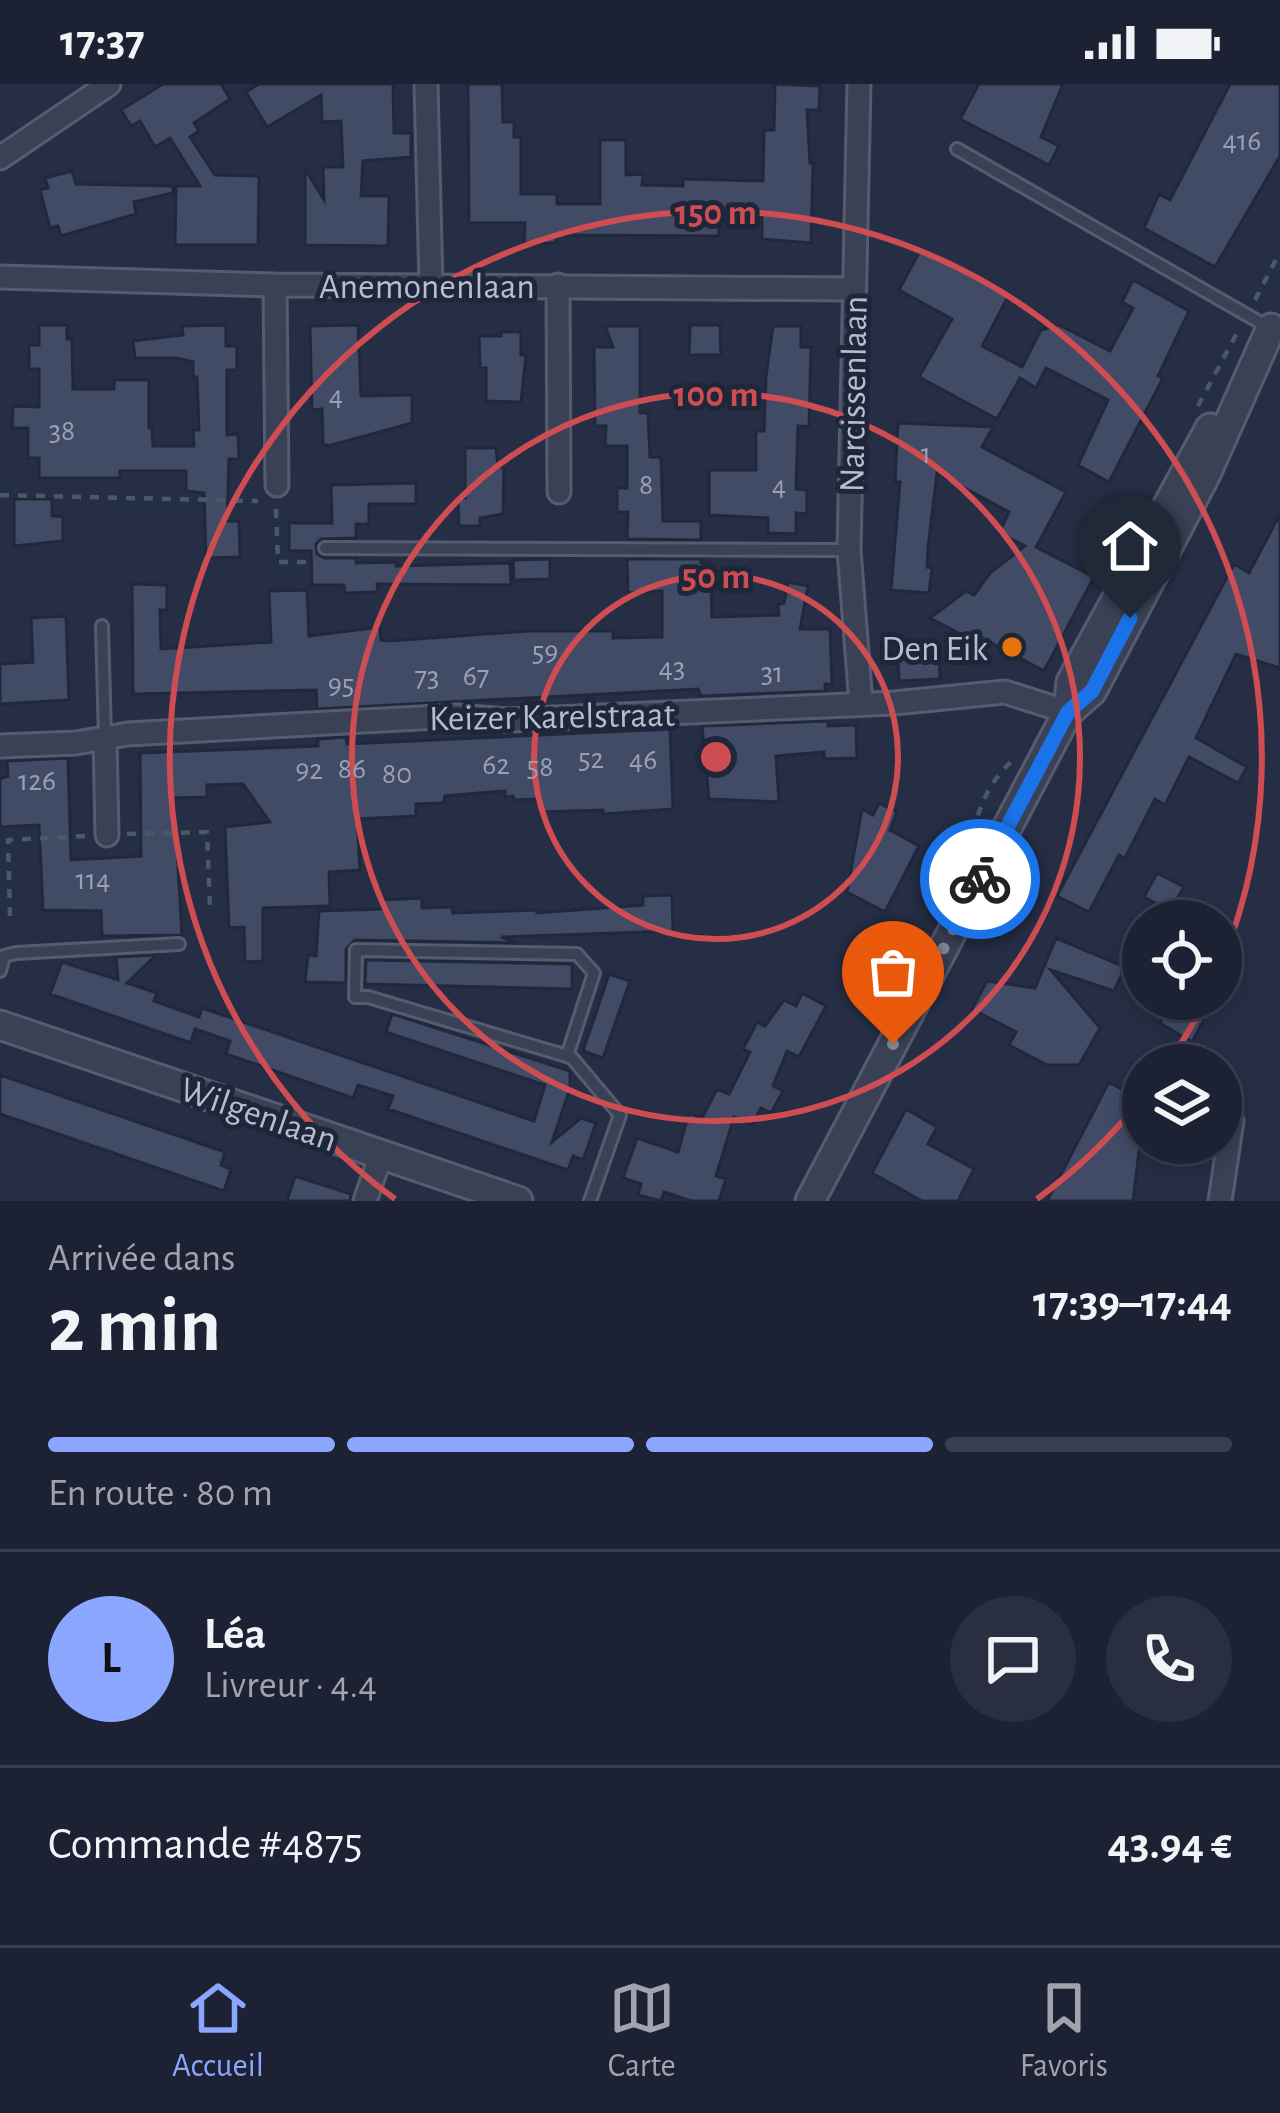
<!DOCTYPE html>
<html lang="fr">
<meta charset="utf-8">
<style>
body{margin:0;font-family:"Alegreya Sans",sans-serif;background:#292f40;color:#f1f3f6;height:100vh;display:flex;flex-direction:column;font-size:45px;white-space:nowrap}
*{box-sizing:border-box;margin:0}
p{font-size:39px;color:#a0a4ac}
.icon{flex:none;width:66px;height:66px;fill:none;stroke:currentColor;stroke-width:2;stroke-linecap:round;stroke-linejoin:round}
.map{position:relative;height:1117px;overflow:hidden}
.panel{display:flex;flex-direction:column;background:#1c2234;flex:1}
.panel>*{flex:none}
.controls{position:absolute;left:1122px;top:816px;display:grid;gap:24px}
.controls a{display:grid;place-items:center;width:120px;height:120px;border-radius:50%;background:#1c2234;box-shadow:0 6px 18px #0003,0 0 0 3px #3a3f4f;font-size:60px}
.pin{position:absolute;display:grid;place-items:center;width:102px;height:102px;color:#fff;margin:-123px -51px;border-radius:50% 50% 50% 0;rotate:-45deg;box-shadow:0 0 12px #0007}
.pin .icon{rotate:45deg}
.courier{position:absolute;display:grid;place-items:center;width:120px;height:120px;margin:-60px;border:9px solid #1a73e8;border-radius:50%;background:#fff;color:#222;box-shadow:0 3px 15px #0007}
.overview em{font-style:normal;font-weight:700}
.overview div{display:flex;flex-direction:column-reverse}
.overview{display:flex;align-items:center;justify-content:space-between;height:204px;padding:0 48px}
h1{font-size:78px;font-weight:700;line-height:90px}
.bar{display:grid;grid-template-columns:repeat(4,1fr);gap:18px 12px;align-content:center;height:144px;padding:0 48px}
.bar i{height:15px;border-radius:9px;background:#3a3f4f}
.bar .selected{background:#8ba6ff}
.bar p{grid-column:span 4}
.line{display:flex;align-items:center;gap:30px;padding:0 48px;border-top:3px solid #3a3f4f}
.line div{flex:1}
.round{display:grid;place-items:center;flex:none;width:126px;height:126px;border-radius:63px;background:#292f40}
.status{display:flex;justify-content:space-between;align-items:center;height:84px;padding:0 60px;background:#1c2234;direction:ltr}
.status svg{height:33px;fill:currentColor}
.tabs{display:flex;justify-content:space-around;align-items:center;height:168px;border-top:3px solid #3a3f4f;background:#1c2234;font-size:33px;color:#a0a4ac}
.tabs a{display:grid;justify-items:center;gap:6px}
.tabs .selected{color:#8ba6ff}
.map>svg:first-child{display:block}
.building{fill:#424b66;stroke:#21283c;stroke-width:3}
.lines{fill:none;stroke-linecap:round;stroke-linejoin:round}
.service-casing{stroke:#565c6f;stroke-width:16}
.minor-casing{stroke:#565c6f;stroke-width:27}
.tertiary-casing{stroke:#565c6f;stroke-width:33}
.path{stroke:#465b62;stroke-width:4.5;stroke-dasharray:9 9;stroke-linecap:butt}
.service{stroke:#3a4155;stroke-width:10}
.minor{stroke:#3a4155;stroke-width:21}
.tertiary{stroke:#3a4155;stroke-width:27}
.done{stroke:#858b9e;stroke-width:12;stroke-dasharray:0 21.6}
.route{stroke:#1a73e8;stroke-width:15}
.ring{fill:none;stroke:#ce4d52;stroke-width:6}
.food-dot{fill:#e8710a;stroke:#1e263a;stroke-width:4.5}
.labels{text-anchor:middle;stroke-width:10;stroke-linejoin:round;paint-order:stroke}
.number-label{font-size:30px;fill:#9aa0b4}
.street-label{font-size:36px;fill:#b8bdce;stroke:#1e263a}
.poi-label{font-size:36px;fill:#b8bdce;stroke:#1e263a;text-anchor:end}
.centre{fill:#ce4d52;stroke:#1e263a;stroke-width:6}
.ring-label{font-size:36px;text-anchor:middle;font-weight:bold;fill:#ce4d52;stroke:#1e263a;stroke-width:10;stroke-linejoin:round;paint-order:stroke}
</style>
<div class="status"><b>17:37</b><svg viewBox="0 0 49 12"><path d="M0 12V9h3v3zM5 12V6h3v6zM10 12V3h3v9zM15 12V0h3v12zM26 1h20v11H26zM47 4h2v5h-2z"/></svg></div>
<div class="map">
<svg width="1280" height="1117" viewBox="0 0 1280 1117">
<rect width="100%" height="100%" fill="#252e45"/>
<path class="building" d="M163 0H221L230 15 194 39 199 47 190 53 215 91 259 92 258 161H175L176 102H200L170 54 155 63 140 37 131 42 121 26Z
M259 0H393L394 49H411V73L363 77 361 112H389L388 162 305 161V85L324 116 323 83H343L341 37 322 38 321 11 267 43 246 8Z
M468 0H502L503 38H514V53H521V110H557V120H600V56H626V91L643 90 642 101 683 102V95L763 97 764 46H774L775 0 820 2 819 26H807L810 79H813L811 159 762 155V133H723L718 137 719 152 556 151V159H524L525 139H469Z
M979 0H1063L1041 53 1059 62 1049 81 960 35Z
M1230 0H1280V72L1215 183 1144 144 1159 110 1170 116Z
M72 87 76 100 173 102V109L134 118 136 130 61 152 58 142 50 144 40 106 48 104 45 94Z
M921 165 1009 211 982 262 1022 283 1041 246 1059 241 1110 267 1133 224 1122 218 1133 196 1189 227 1158 292 1163 294 1109 398 1078 381 1108 316 1046 284 1036 304 1020 294 997 335 919 293 952 235 899 206Z
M39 241H67V255H72L73 305H114V296H149V344H152L153 362H194L193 346H199L197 293H193V278L177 274H135L133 257 183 251 182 242 226 241V262H237V286H227V351L238 350 239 375H229L227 437H239L240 473 206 474 204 409 186 407V387H120V394H39V374H28V344H12L13 322 39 323V285H29V261H39Z
M358 241 361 312 412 311V339L328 362 323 359 322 325 312 326 310 242Z
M690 241H720L721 271H689Z
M605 242H640V329H648L650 373H661L663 437H701V456L627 455 628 428H617V404H627V362H605L606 342H595L594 263H613Z
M773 242H801V263H811L809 343 798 342 796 405 807 406V430L796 429V450L768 449V434L709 431V386H756V347H764L766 292Z
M501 248H521V271H526L521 318 486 317V284H480L479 252H501Z
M898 339 993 343 982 363 1066 408 1036 463 1094 493 1044 587 973 549 970 555 930 534 966 507 974 511 990 489 1025 462 999 449 1009 428 937 389 928 463 927 483 932 484 929 509 891 506 900 398H895Z
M465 364H496L498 383H504L503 430 480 434V442H459L458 414H465Z
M416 399V420H369V440H356V454L321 455 316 460 317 470 325 474H356V479L396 478V482L510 479 511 501 377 500 378 508 345 509 344 501H312L311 467H289V439H332L331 401Z
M14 415H52V432L63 433V457L14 462Z
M1280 430V584L1236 570 1196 654 1247 683 1238 699 1189 673 1165 721 1155 715 1125 774 1119 771 1089 828 1057 812 1234 480 1249 489Z
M550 475V495L514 496 513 476Z
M627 475H701V479H710L712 533 779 531 778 521 784 519 788 498 808 502 800 545H830L832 600H825V607L701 612 698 605 317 625 316 606 133 610 132 500 167 501V526H160L161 565 271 558 269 507 307 506 309 552 380 543 381 556 389 557 528 547H613V554L662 553V507L628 509Z
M66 532 69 616 0 620V580L33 578 31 534Z
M939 566 940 595 899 597 898 573 909 572 908 567Z
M828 637V642L856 641 857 674 824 675V668L776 672 779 718 709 715 702 642Z
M670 645 673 725 603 730V726L540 728 539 715 514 716 513 712 505 713V707L445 712 443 719 416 720V732L357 735 360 786 329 788 330 822 263 824V877L245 878 244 843 229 844 225 743 270 738 243 700 207 701V713L174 714 182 851 102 852 101 827 43 826 39 741 0 743V695L8 692 7 677 68 674 71 776 141 772 140 669 318 662V655L346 653 347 660Z
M879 719 897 728 890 746 919 762 885 828 847 808 862 725 873 731Z
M1157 789 1184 803 1170 827 1144 813Z
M672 811 673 847 501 853 518 859 355 856 346 865V899L305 898 308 871 316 872 319 827 382 825V816L422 814V824L452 823 453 829 537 826V829L643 821V812Z
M1056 854 1125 883 1114 907 1051 886 1100 944 1079 981H1047L1009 961 1016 948 972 925 987 897 1035 904Z
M156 871 127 899 157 909 154 917 199 933 202 924 534 1037 545 1001 386 948 392 930 570 987V1004L552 1058 581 1034 596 1039 583 1076 573 1072 568 1086 388 1025 393 1012 358 1001 353 1014 226 970 230 957 195 945 191 959 50 910 62 878 118 896 116 873Z
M366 876 572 880V905L365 900Z
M609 890 630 897 603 974 583 967Z
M802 909 826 922 799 973 787 967 773 1002 783 1007 771 1029 761 1024 752 1041 734 1033 716 1092 726 1095 719 1117H691L664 1108 661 1117 638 1111 641 1100 623 1094 637 1054 678 1068 689 1029 702 1034 717 1005 729 1010 750 968 743 965 757 938 765 942 784 916 796 922Z
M1173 915H1215L1192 958 1160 939Z
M0 991 225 1068 221 1081 231 1085 224 1107 0 1030Z
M1109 998 1132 1011 1125 1025 1143 1035 1133 1117H1047Z
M906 1025 937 1043 928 1060 974 1085 958 1117H922L872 1089Z
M295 1092 351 1110 350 1117H287Z"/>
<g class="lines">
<g class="service-casing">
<path id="service" d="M957 65 1268 243
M325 464 849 466
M102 542 105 653
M0 887 4 872 16 869 179 860
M567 972 594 889 577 870 356 866 355 913H368L567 972 572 974 620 1031 590 1117"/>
</g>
<g class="minor-casing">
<path id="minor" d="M426 0 431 202
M859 0 849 466 861 620
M0 74 109 0
M0 193 275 201 854 205
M275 201 277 401
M558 201 559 408
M105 654 107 751
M0 662 76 659 128 650 456 632 507 636 894 619 1005 608 1068 628
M365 1117 381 1071
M1220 1117 1232 1037"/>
</g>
<g class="tertiary-casing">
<path id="tertiary" d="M1068 628 1071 598 1210 344
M0 941 518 1117
M810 1117 1068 628 1092 607 1206 390 1271 244"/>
</g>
<path class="path" d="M1255 216 1280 168
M1198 322 1238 247
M0 411 258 417
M276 425 278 478H316
M974 749C977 725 993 691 1013 677
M127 750 207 748 210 825
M10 832 8 756 86 752
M990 834 996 829 1026 766"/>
<use href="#service" class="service"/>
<use href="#minor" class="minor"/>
<use href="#tertiary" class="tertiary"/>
</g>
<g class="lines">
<path class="done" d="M893 960 980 795"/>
<path class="route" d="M980 795 1068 628 1092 607 1130 534"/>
</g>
<g class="ring">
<circle cx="716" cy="673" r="182"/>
<circle cx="716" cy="673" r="364"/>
<path d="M1205 917A546 546 0 0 1 1169 978M1140 1017A546 546 0 0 1 1037 1115M395 1115A546 546 0 1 1 1222 878"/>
</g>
<circle class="food-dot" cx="1012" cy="563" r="12"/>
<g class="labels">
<g class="number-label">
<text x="1242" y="66">416</text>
<text x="336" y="321">4</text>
<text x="62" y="356">38</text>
<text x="926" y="379">1</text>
<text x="646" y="410">8</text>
<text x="779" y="411">4</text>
<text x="545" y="577">59</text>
<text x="672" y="593">43</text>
<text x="772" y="598">31</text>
<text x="476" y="601">67</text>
<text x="427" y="602">73</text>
<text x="341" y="610">95</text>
<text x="591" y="684">52</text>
<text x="643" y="685">46</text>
<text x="496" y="690">62</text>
<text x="540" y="692">58</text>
<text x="352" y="694">86</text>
<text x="309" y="695">92</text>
<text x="397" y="699">80</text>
<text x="37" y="706">126</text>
<text x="93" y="805">114</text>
</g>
<g class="street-label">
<text x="427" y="214">Anemonenlaan</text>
<text transform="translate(852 310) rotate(-89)" y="13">Narcissenlaan</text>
<text transform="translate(552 631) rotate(-1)" y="13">Keizer Karelstraat</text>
<text transform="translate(259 1029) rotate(19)" y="13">Wilgenlaan</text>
</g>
<g class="poi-label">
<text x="988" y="576">Den Eik</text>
</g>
</g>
<circle cx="716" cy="673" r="18" class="centre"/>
<g class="ring-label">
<text x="716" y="140">150 m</text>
<text x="716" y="322">100 m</text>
<text x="716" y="504">50 m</text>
</g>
</svg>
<div class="controls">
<a><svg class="icon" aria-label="locate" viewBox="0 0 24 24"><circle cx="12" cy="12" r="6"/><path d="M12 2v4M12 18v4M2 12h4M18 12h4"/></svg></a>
<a><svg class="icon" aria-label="layers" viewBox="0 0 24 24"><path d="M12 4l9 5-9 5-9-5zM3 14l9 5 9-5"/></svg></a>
</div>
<div class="pin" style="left:893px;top:960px;background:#ea580c"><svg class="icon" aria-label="bag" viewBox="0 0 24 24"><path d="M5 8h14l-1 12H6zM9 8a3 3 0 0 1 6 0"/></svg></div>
<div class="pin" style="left:1130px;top:534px;background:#1f2937"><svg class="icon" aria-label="home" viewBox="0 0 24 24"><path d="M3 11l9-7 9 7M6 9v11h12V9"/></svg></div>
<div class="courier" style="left:980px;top:795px"><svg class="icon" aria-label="bike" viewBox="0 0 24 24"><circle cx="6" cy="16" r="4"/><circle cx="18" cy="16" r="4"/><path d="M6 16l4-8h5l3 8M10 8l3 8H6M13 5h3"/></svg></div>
</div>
<section class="panel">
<div class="overview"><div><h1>2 min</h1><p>Arrivée dans</p></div><em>17:39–17:44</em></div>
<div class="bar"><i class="selected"></i><i class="selected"></i><i class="selected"></i><i></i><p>En route · 80 m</p></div>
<div class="line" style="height:216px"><b class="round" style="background:#8ba6ff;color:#111">L</b><div><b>Léa</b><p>Livreur · 4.4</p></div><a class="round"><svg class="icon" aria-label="chat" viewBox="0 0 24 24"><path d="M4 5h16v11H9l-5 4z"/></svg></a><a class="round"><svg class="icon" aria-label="phone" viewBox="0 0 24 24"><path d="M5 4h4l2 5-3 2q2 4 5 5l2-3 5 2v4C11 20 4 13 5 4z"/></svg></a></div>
<div class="line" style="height:156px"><div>Commande #4875</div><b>43.94 €</b></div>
</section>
<nav class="tabs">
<a class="selected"><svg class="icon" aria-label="home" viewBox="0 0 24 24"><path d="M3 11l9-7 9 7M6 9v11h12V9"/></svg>Accueil</a>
<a><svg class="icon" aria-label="map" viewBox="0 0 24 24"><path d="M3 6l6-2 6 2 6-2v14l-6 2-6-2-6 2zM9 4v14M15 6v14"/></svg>Carte</a>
<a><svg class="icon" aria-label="saved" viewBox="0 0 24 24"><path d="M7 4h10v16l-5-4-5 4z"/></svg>Favoris</a>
</nav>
